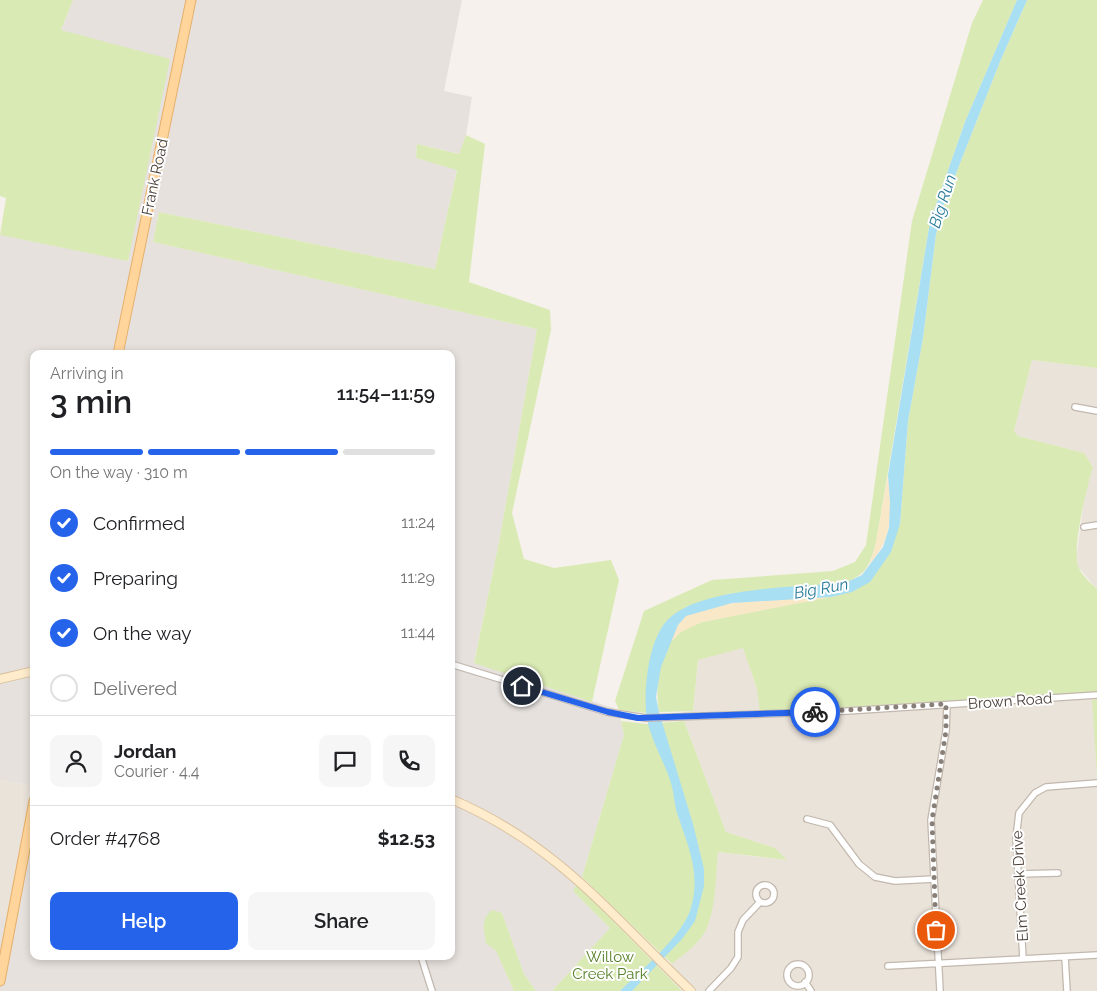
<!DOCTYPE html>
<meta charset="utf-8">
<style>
body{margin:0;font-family:Raleway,sans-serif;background:#f6f6f6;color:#202124;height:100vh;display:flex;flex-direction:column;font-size:19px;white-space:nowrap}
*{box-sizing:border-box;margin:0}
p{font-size:16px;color:#757577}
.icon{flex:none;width:28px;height:28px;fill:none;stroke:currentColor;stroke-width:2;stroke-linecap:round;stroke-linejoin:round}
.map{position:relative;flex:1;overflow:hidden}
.drawer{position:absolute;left:30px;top:350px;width:425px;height:610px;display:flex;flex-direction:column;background:#fff;border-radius:10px;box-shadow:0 2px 8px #0003}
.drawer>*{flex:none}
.pin{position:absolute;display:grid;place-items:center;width:42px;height:42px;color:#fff;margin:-21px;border:2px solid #fff;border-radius:50%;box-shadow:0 1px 5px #0007}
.courier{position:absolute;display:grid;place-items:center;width:50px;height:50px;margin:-25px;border:4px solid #2563eb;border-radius:50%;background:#fff;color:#222;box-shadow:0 1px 6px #0007}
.summary em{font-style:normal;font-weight:600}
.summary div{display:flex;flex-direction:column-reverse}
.summary{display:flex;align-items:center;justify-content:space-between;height:85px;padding:0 20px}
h1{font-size:32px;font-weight:600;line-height:38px}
.bar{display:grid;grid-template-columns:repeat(4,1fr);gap:8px 5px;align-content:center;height:60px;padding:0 20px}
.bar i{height:6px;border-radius:4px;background:#e0e0e0}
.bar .on{background:#2563eb}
.bar p{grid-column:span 4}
.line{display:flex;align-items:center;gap:12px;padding:0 20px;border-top:1px solid #e0e0e0}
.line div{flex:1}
.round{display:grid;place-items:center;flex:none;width:52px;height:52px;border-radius:10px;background:#f6f6f6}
ol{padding:0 20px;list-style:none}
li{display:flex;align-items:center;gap:15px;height:55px}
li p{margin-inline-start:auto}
li .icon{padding:5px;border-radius:50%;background:#2563eb;color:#fff;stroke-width:4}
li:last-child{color:#757577}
li i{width:28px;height:28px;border:2px solid #e0e0e0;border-radius:50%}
.cta{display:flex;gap:10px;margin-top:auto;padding:10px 20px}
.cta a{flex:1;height:58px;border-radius:10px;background:#2563eb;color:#fff;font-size:20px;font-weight:600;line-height:58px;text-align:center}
.cta a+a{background:#f6f6f6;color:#202124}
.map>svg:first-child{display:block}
.residential{fill:#eae3da}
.industrial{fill:#e6e1dd}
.green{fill:#daeab4}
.sand{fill:#f9e8c8}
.water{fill:#a8dff3}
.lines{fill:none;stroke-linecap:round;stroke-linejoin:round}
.street-casing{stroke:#c2b8ae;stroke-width:8}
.secondary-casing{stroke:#d9c19d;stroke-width:10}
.primary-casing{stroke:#e7af69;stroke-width:11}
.street{stroke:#fff;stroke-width:5.5}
.secondary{stroke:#ffeccd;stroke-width:8}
.primary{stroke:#ffd59c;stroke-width:9}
.done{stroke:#877f78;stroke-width:5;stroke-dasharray:0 9}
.route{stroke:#2563eb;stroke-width:6}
.labels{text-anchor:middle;stroke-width:4;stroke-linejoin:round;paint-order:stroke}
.street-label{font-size:15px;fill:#4b4139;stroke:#fff}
.park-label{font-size:15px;fill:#568029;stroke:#fff}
.water-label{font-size:16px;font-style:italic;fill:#287a99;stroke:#fff}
</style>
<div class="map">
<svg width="1097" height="991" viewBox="0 0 1097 991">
<rect width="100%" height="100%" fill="#f6f1ec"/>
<path class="residential" d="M1032 360 1097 368V589L1078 567 1077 553 1084 499 1093 466 1083 453 1018 436 1014 431Z
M743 647 757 689 761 712 1092 693 1097 776V991H682L663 971 693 946 714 896 718 852 786 860 775 848 726 832 684 721 683 712 693 711 698 660Z
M0 780 34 786 11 918 0 916Z"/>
<path class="industrial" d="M73 0H462L444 91 472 97 466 135 460 154 417 144 416 158 457 169 435 269 159 212 153 242 537 329 499 542 474 662 619 710 624 735 582 877 573 891 610 928 552 991H536L524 974 502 913 496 950 514 991H0V916L11 917 34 791V956H451V354H34V786L0 780V235L129 260 61 30Z"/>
<path class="green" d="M0 0H73L61 30 170 59 128 261 0 235 6 198 0 196Z
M983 0H1017L965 122 930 222 876 543C869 566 868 573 845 583L728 594 686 607 652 653 647 680 646 713 619 710 615 701 644 611 712 580 833 571 855 562 866 545 912 221 972 23Z
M1027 0H1097V368L1032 360 1014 431 1018 436 1084 453 1093 467C1087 487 1071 550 1079 568 1082 576 1091 583 1097 589V692L760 712 757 689 743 648 698 660 693 711 659 712C655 688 658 648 680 632 686 628 695 625 702 622L852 592 900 524 908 421 923 338 936 234 944 204 999 64Z
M466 135 485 144 469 282 550 310 551 330 512 513 524 559 554 568 611 560 619 580 592 702 474 663 499 542 537 329 153 242 159 212 435 269 457 170 416 158 417 144 459 154Z
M1097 699V776L1092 700Z
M621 721 647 724 684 721 726 832 775 848 787 860 718 852C716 875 716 909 706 930 699 944 684 954 672 964L582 877 624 735Z
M577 884 682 991H552L610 928 573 891Z
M492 910 502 913 524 974 536 991H514L496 951 486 943C484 929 480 920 492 910Z"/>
<path class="sand" d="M888 475C891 512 895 534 870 564L876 543Z
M831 597 702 622 681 632 671 642C674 633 678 622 686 616 712 599 797 599 831 597Z"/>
<path class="water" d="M1017 0H1027L999 64 944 204 936 234 923 338 908 421 900 524 891 552 870 582 852 592 831 597 732 603 686 616 678 625 661 667 656 697 659 712 693 824 704 869V886L695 921 682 939 632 991H620C641 970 683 936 691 908 701 872 688 846 677 813 674 803 674 793 671 783 664 760 648 736 646 712 644 685 649 633 672 616 707 587 799 587 845 583L862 575 883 547 889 528 890 502 888 475 930 222 965 122Z"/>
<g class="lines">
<g class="street-casing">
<path id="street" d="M1075 407 1097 411
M1084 527 1097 525
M451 664 607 712 646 718 847 711 1097 695
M807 819 830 825 859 864 875 877 895 881 934 879
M1018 874 1058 873
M756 894a9 9 0 1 1 18 0a9 9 0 1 1-18 0Z
M421 956 432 991
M1065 957 1067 991
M1023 959 1016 838 1019 813 1035 793 1046 787 1097 783
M787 975a11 11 0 1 1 22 0a11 11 0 1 1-22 0Z
M888 966 1097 955
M805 982 811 991
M709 991 731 968 738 957V932L743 920 760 902
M940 991 931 820 946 731 947 705"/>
</g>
<g class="secondary-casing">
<path id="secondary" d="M0 679 34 671
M451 799C557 844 611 915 691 991"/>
</g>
<g class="primary-casing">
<path id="primary" d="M118 354 191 0
M0 981 34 801"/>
</g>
<use href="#street" class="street"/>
<use href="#secondary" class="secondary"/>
<use href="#primary" class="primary"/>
</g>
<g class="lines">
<path class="done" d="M815 712 946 704V731L932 820 936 930"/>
<path class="route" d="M522 686 608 712 638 718 815 712"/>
</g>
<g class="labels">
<g class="street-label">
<text transform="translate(155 177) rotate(-78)" y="5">Frank Road</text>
<text transform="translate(1010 701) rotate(-4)" y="5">Brown Road</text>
<text transform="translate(1020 886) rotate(-93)" y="5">Elm Creek Drive</text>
</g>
<g class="park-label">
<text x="610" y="962">Willow<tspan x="610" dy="17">Creek Park</tspan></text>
</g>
<g class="water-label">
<text transform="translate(942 201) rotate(-72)" y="6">Big Run</text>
<text transform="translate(821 588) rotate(-10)" y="6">Big Run</text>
</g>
</g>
</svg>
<div class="pin" style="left:936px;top:930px;background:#ea580c"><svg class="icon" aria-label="bag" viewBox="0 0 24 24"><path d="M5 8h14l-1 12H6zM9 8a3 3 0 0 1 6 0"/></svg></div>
<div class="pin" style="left:522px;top:686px;background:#1f2937"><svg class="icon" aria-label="home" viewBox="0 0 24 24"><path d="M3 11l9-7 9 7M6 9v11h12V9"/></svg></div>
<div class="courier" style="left:815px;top:712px"><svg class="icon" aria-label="bike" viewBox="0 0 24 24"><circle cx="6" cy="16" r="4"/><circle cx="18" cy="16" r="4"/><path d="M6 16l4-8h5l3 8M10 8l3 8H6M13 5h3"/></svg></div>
<section class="drawer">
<div class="summary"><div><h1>3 min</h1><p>Arriving in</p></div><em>11:54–11:59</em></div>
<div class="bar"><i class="on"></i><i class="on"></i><i class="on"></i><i></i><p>On the way · 310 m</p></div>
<ol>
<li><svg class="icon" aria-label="check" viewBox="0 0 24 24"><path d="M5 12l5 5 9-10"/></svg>Confirmed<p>11:24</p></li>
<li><svg class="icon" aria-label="check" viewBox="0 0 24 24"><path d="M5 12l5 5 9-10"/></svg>Preparing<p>11:29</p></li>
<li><svg class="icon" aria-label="check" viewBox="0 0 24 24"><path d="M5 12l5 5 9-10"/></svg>On the way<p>11:44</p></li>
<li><i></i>Delivered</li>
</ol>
<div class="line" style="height:90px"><a class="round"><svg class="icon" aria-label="person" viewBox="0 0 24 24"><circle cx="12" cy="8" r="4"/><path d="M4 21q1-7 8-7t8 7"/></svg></a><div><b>Jordan</b><p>Courier · 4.4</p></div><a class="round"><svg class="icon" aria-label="chat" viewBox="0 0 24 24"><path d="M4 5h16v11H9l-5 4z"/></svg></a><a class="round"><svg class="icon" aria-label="phone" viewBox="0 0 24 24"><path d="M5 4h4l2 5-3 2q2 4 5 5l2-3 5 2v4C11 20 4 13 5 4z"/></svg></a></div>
<div class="line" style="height:65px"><div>Order #4768</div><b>$12.53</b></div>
<div class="cta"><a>Help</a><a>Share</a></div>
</section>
</div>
